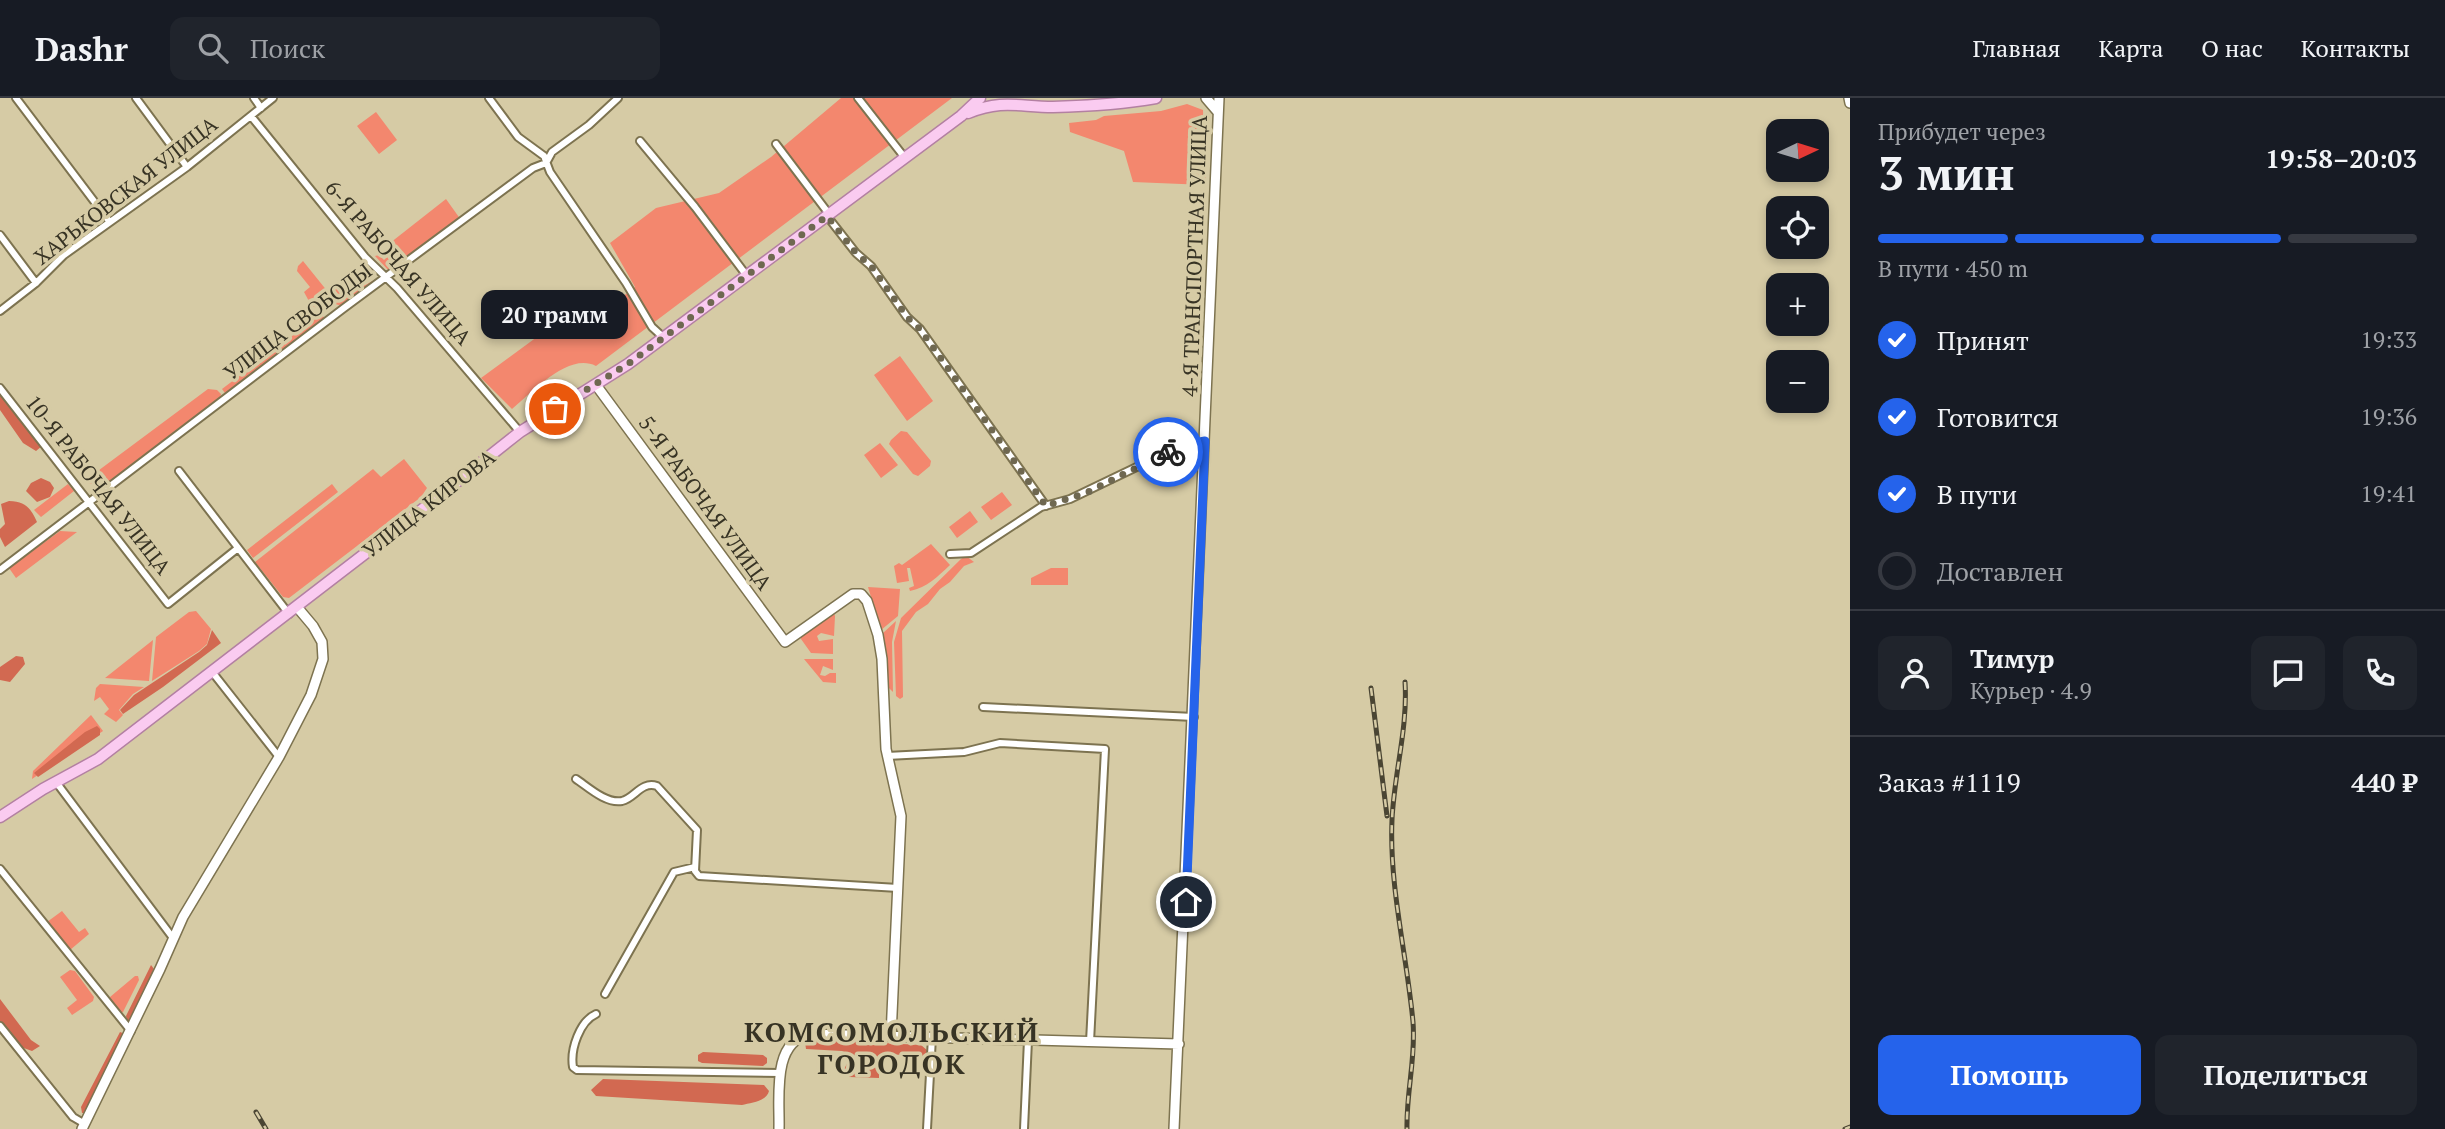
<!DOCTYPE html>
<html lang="ru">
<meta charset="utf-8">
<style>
body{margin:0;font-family:"PT Serif",serif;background:#20242c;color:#f1f3f6;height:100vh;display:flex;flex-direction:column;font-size:26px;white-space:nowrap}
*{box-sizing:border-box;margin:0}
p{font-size:23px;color:#9ea1a6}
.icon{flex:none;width:38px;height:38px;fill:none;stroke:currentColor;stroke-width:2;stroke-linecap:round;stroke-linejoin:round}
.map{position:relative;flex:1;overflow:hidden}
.drawer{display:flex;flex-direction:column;background:#171b24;width:595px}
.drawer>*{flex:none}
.needle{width:46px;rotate:86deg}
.tools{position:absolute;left:1766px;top:21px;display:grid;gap:14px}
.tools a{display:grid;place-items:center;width:63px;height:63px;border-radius:14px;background:#171b24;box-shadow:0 4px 10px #0003;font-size:35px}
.pin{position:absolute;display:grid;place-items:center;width:60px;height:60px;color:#fff;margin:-30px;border:4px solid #fff;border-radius:50%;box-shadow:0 2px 7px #0007}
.courier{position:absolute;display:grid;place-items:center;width:70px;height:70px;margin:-35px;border:5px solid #2563eb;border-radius:50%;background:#fff;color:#222;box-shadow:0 2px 9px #0007}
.bubble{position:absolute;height:49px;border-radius:14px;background:#171b24;box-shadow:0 4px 10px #0003;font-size:23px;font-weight:700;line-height:49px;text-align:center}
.head em{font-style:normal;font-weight:700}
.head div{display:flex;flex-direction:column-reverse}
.head{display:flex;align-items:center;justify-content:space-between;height:119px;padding:0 28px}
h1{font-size:46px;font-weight:700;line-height:52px}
.bar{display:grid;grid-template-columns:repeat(4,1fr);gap:10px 7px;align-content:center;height:84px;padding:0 28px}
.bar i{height:9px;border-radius:5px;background:#363941}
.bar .current{background:#2563eb}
.bar p{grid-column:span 4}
.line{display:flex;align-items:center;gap:18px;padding:0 28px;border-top:2px solid #363941}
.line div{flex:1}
.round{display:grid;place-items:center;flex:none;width:74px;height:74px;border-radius:14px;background:#20242c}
ol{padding:0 28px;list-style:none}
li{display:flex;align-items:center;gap:21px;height:77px}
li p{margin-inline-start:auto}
li .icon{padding:7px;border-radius:50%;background:#2563eb;color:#fff;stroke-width:4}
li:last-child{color:#9ea1a6}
li i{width:38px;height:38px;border:4px solid #363941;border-radius:50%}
.action{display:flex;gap:14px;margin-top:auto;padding:14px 28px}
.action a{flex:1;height:80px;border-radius:14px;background:#2563eb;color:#fff;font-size:28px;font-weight:700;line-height:80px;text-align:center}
.action a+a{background:#20242c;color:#f1f3f6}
header{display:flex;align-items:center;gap:42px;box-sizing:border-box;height:98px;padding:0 35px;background:#171b24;border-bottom:2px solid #363941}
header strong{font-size:33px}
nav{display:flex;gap:38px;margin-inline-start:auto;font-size:24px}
.search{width:490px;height:63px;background:#20242c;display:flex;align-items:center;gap:18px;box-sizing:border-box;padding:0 24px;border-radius:14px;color:#9ea1a6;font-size:26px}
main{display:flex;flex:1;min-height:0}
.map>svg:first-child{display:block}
.green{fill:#f3876e}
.forest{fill:#d26951}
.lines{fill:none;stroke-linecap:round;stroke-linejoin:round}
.street-casing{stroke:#7d7350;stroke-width:10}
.secondary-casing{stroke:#7d7350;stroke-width:12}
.primary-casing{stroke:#b380a2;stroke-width:13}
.street{stroke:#fff;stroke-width:6}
.secondary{stroke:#fff;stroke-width:9}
.primary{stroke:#facbf0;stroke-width:10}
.rail-casing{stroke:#4a4533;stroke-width:5}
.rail{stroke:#d6cba5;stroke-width:2.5;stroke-dasharray:8;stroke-linecap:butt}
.done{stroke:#6f6851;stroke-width:7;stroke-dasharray:0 12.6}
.route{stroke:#2563eb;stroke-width:9}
.labels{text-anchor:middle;stroke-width:7;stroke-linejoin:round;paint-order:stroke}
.street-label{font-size:21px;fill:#373324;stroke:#d6cba5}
.district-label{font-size:28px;font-weight:bold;letter-spacing:2px;fill:#373324;stroke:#d6cba5}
</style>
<header>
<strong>Dashr</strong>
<div class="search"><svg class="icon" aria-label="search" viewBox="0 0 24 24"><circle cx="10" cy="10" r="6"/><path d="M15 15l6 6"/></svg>Поиск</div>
<nav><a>Главная</a><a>Карта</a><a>О нас</a><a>Контакты</a></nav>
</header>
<main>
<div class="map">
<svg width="1850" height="1031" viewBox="0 0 1850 1031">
<rect width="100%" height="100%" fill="#d6cba5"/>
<path class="green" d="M841 0H952L596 268C568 254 533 294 512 311L481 280 590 200 602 215 635 189 610 145 656 110 719 95 771 59Z
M1187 6 1203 12 1206 87 1133 84 1124 53 1070 34 1069 25 1096 22 1104 18 1161 13Z
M376 14 397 42 379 56 357 28Z
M446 101 461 122 391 175 375 158 379 157 384 162 395 152 390 145Z
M303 163 328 194 340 186C356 197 368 185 381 178L342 208 332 205 320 212 311 207 304 194 310 189 297 173 298 168Z
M320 217 326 220 225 295 222 291Z
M900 258 933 303 907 323 874 277Z
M208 291 217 292 221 296 220 300 97 394 93 386 83 384Z
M901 333 907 334 931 363 930 368 918 378 913 376 889 346 891 342Z
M880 345 898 367 881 380 864 357Z
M404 361 427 390 421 399 289 500 283 499 255 464 373 371 381 379Z
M68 386 74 393 41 419 34 412Z
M332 386 338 394 253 460 247 452Z
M1002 394 1012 407 991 422 981 409Z
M970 413 978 424 957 440 949 429Z
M60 433 77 434 16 480 9 470Z
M931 446 950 467C937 479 928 489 910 493L909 490 914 488 910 470H907L909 483 897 485 894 468 899 465 902 467Z
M966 458 974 464 964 468 950 484 940 491 928 506 916 514 902 533 903 599 900 601 896 598 894 544 901 520 961 461Z
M1051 470H1068V487H1031V480Z
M868 489 900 491 898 518 881 532Z
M833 512 835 518 834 538 821 535 817 538 819 543 833 541V556L811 555 801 541V537Z
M196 513 211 531 207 546 199 553 152 583 156 539 189 514Z
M896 523 892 544 893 594 888 589V568L882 536Z
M153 542 149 583 105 580Z
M804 561H833V572L823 568 820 577 825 578 830 575H836V585L823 584Z
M100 586 144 589 133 596 119 612 123 617 116 624 104 616 109 611 100 599 94 603 96 590Z
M91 617 103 633 32 681 33 673Z
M62 813 79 834 85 830 89 836 70 852 47 824Z
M70 872 75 873 94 899 93 903 72 917 67 910 77 902 60 879Z
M135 878H138L139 882 123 914 120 915 110 902V899Z"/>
<path class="forest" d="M0 294 42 348 36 353 23 345 0 312Z
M41 380 50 384 54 390 50 399 37 404 26 393 31 385Z
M9 403C26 404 30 409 37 424L5 449 0 439V431L5 426 1 406Z
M212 532 221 545 163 589 123 616 120 612 134 597 199 554 207 547Z
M16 558 23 559 25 566 10 584 0 582V569Z
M97 628 100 631V637L38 679 34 675 85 634Z
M151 867 154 871 132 921 127 923 126 918Z
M0 901 31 942 40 948 32 953 21 949 0 923Z
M120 934 125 936 85 1015H82L81 1009Z
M809 941 921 947 928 953 923 958 885 956 879 961V980L849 979 845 978 843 974 848 963 847 955 842 953 806 951 805 944Z
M703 954 763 957 767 960V965L763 968 702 965 698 963V957Z
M603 981 764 987 769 993C767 1003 751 1005 742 1007L596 998 591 992Z"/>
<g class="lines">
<g class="street-casing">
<path id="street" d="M16 0 109 123
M136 0 187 69
M254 0 261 10
M489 0 518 39 544 58 550 74 626 185 652 229 664 240
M858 0 905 60
M251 18 365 159 397 190 520 334
M640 43 695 109 747 178
M776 46 829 116
M827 118 856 155 871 168 907 219 920 231 1046 408
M0 137 36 185
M0 213 36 185 64 157 187 69 273 0
M0 290 168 506 238 450
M179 373 289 516
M950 456 971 455 1041 409 1070 401 1172 352 1205 343
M0 472 344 210 533 70 546 65 552 54 589 27 618 0
M213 575 279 659
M983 609 1194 619
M887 658 964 654 1000 645 1105 651 1090 944
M576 681C588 689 606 706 622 703 635 700 641 683 657 688L697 732 695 773 699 778 898 790
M56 684 173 840
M0 771 131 933
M605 896 674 774 695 769
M596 916C580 923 570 951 573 969L577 972 781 975
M0 928 73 1019 85 1026
M927 1031 932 939
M1024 1031 1028 942"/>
</g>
<g class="secondary-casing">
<path id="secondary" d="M1206 0 1218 14
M1849 0 1850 5
M596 287 785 544 853 496H861L867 503 878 537 882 561 886 651 901 718 891 938
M82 1031 160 871 183 819 279 659 311 597 323 561 322 544 313 528 297 509
M779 1031C780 1001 771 943 810 936L1179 946
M1174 1031 1219 0"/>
</g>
<g class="primary-casing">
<path id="primary" d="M968 15C1003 1 1019 9 1053 9 1088 8 1122 6 1156 0
M0 719 43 691 98 661 410 421 520 334 628 266 961 18 980 0"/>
</g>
<use href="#street" class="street"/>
<use href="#secondary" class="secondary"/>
<use href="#primary" class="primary"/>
<g class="rail-casing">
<path id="rail" d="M1405 584C1408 630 1394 676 1392 722 1389 788 1407 858 1413 924 1416 960 1406 995 1407 1031
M1371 590 1387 718
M256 1014 266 1031
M1845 1031 1850 1029"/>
</g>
<use href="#rail" class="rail"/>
</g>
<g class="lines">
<path class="done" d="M555 311 628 266 827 118 856 155 871 168 907 219 920 231 1046 408 1088 394 1168 354"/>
<path class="route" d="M1168 354 1185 347 1205 343 1186 804"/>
</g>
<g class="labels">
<g class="street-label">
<text transform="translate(126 93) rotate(-38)" y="7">ХАРЬКОВСКАЯ УЛИЦА</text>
<text transform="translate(1195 158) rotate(-88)" y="7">4-Я ТРАНСПОРТНАЯ УЛИЦА</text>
<text transform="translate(398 165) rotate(49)" y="7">6-Я РАБОЧАЯ УЛИЦА</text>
<text transform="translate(298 224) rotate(-37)" y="7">УЛИЦА СВОБОДЫ</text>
<text transform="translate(98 387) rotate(52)" y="7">10-Я РАБОЧАЯ УЛИЦА</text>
<text transform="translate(705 405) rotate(54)" y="7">5-Я РАБОЧАЯ УЛИЦА</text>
<text transform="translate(429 406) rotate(-38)" y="7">УЛИЦА КИРОВА</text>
</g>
<g class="district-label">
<text x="892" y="944">КОМСОМОЛЬСКИЙ<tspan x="892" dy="32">ГОРОДОК</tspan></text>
</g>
</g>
</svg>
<div class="tools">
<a><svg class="needle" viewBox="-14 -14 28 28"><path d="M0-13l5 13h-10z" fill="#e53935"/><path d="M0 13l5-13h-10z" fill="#9ea1a6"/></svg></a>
<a><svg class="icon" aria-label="locate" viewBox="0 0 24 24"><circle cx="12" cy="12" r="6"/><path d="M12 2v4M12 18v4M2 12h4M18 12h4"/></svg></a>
<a>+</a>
<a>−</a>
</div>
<div class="pin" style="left:555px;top:311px;background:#ea580c"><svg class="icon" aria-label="bag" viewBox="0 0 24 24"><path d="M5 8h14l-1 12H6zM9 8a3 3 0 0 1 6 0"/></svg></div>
<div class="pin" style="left:1186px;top:804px;background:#1f2937"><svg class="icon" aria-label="home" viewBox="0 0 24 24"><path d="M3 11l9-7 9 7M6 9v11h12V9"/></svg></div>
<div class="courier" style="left:1168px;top:354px"><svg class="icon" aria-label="bike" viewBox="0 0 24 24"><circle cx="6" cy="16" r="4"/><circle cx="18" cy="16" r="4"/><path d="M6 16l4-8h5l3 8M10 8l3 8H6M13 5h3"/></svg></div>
<div class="bubble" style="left:481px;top:192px;width:147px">20 грамм</div>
</div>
<section class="drawer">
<div class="head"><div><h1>3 мин</h1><p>Прибудет через</p></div><em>19:58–20:03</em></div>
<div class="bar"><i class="current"></i><i class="current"></i><i class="current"></i><i></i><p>В пути · 450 m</p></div>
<ol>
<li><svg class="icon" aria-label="check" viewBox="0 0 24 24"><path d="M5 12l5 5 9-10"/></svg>Принят<p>19:33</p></li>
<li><svg class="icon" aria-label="check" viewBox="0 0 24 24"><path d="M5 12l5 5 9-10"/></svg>Готовится<p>19:36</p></li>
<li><svg class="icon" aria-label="check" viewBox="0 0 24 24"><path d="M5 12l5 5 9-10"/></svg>В пути<p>19:41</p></li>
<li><i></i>Доставлен</li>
</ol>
<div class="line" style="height:126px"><a class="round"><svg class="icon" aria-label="person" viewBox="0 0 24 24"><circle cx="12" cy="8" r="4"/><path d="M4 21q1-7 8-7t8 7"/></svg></a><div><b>Тимур</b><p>Курьер · 4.9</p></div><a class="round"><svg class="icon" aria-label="chat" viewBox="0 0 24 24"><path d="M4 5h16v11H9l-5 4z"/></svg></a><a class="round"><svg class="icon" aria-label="phone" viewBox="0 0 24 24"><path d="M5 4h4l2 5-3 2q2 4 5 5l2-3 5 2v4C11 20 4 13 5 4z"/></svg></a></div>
<div class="line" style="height:91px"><div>Заказ #1119</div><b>440 ₽</b></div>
<div class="action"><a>Помощь</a><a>Поделиться</a></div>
</section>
</main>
